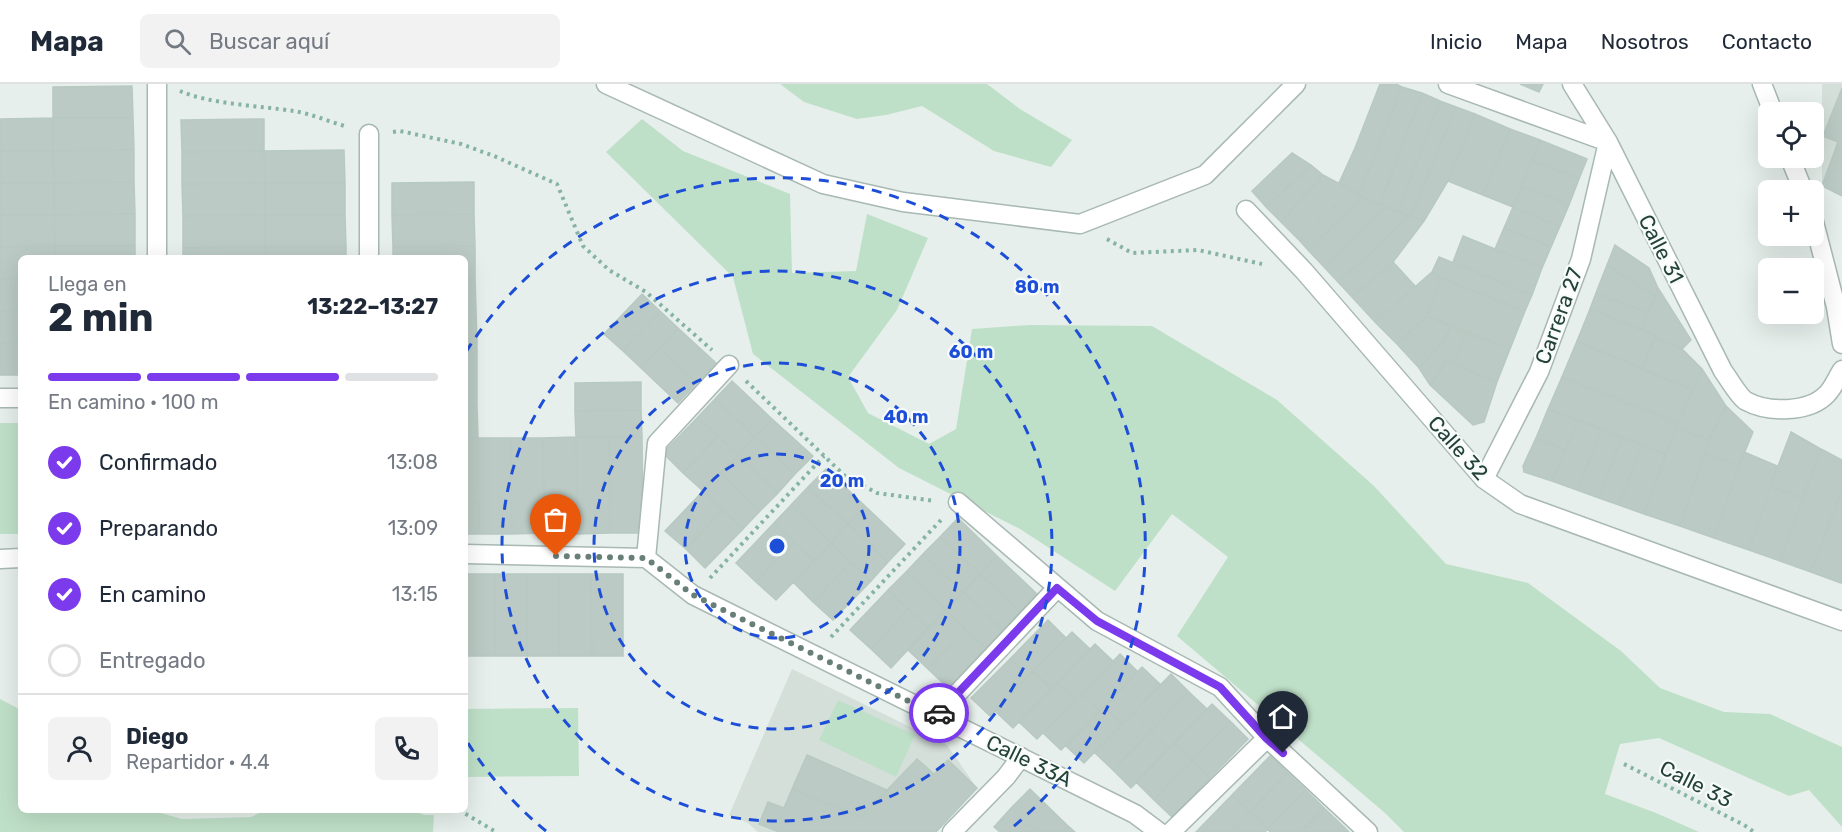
<!DOCTYPE html>
<html lang="es">
<meta charset="utf-8">
<style>
body{margin:0;font-family:Rubik,sans-serif;background:#f2f2f3;color:#1f2937;height:100vh;display:flex;flex-direction:column;font-size:22px;white-space:nowrap}
*{box-sizing:border-box;margin:0}
p{font-size:20px;color:#747a83}
.icon{flex:none;width:33px;height:33px;fill:none;stroke:currentColor;stroke-width:2;stroke-linecap:round;stroke-linejoin:round}
.map{position:relative;flex:1;overflow:hidden}
.sheet{position:absolute;left:18px;top:171px;width:450px;height:558px;display:flex;flex-direction:column;background:#fff;border-radius:9px;box-shadow:0 6px 24px #0002}
.sheet>*{flex:none}
.controls{position:absolute;left:1758px;top:18px;display:grid;gap:12px}
.controls a{display:grid;place-items:center;width:66px;height:66px;border-radius:9px;background:#fff;box-shadow:0 6px 24px #0002;font-size:30px}
.pin{position:absolute;display:grid;place-items:center;width:51px;height:51px;color:#fff;margin:-62px -26px;border-radius:50% 50% 50% 0;rotate:-45deg;box-shadow:0 0 6px #0007}
.pin .icon{rotate:45deg}
.courier{position:absolute;display:grid;place-items:center;width:60px;height:60px;margin:-30px;border:4px solid #7c3aed;border-radius:50%;background:#fff;color:#222;box-shadow:0 2px 8px #0007}
.headline em{font-style:normal;font-weight:700}
.headline div{display:flex;flex-direction:column-reverse}
.headline{display:flex;align-items:center;justify-content:space-between;height:102px;padding:0 30px}
h1{font-size:39px;font-weight:700;line-height:45px}
.bar{display:grid;grid-template-columns:repeat(4,1fr);gap:9px 6px;align-content:center;height:72px;padding:0 30px}
.bar i{height:8px;border-radius:4px;background:#e0e1e3}
.bar .selected{background:#7c3aed}
.bar p{grid-column:span 4}
.line{display:flex;align-items:center;gap:15px;padding:0 30px;border-top:2px solid #e0e1e3}
.line div{flex:1}
.round{display:grid;place-items:center;flex:none;width:63px;height:63px;border-radius:9px;background:#f2f2f3}
ol{padding:0 30px;list-style:none}
li{display:flex;align-items:center;gap:18px;height:66px}
li p{margin-inline-start:auto}
li .icon{padding:6px;border-radius:50%;background:#7c3aed;color:#fff;stroke-width:4}
li:last-child{color:#747a83}
li i{width:33px;height:33px;border:3px solid #e0e1e3;border-radius:50%}
header{display:flex;align-items:center;gap:36px;box-sizing:border-box;height:84px;padding:0 30px;background:#fff;border-bottom:2px solid #e0e1e3}
header strong{font-size:28px}
nav{display:flex;gap:33px;margin-inline-start:auto;font-size:21px}
.search{width:420px;height:54px;background:#f2f2f3;display:flex;align-items:center;gap:15px;box-sizing:border-box;padding:0 21px;border-radius:9px;color:#747a83;font-size:22px}
.map>svg:first-child{display:block}
.built{fill:#d4dfda}
.green{fill:#bfe0c8}
.building{fill:#bbcac4;stroke:#b8c9c2;stroke-width:1.5}
.lines{fill:none;stroke-linecap:round;stroke-linejoin:round}
.minor-casing{stroke:#a8b8b2;stroke-width:21}
.path{stroke:#86b3a5;stroke-width:4;stroke-dasharray:3 4.5;stroke-linecap:butt}
.minor{stroke:#fff;stroke-width:18}
.done{stroke:#687f78;stroke-width:6;stroke-dasharray:0 10.8}
.route{stroke:#7c3aed;stroke-width:8}
.ring{fill:none;stroke:#1d4ed8;stroke-width:3;stroke-dasharray:10 8}
.labels{text-anchor:middle;stroke-width:4.5;stroke-linejoin:round;paint-order:stroke}
.street-label{font-size:21px;fill:#24423a;stroke:#f7fbf9}
.centre{fill:#1d4ed8;stroke:#f7fbf9;stroke-width:3}
.ring-label{font-size:18px;text-anchor:middle;font-weight:bold;fill:#1d4ed8;stroke:#f7fbf9;stroke-width:4.5;stroke-linejoin:round;paint-order:stroke}
</style>
<header>
<strong>Mapa</strong>
<div class="search"><svg class="icon" aria-label="search" viewBox="0 0 24 24"><circle cx="10" cy="10" r="6"/><path d="M15 15l6 6"/></svg>Buscar aquí</div>
<nav><a>Inicio</a><a>Mapa</a><a>Nosotros</a><a>Contacto</a></nav>
</header>
<div class="map">
<svg width="1842" height="748" viewBox="0 0 1842 748">
<rect width="100%" height="100%" fill="#e6efeb"/>
<path class="built" d="M1822 0H1842V112L1822 102Z
M792 585 947 661 977 704 936 748H758L748 739 729 731Z"/>
<path class="green" d="M780 0H987L1020 25 1072 56 1051 83 994 67 922 22 886 31 857 35 804 18Z
M642 35 683 67 790 110 792 189 856 187 867 130 928 154 897 226 848 293 868 329 929 360 956 345 972 245 1030 241 1152 242 1277 316 1374 402 1446 480 1528 499 1621 567 1660 604 1724 628 1770 630 1842 663V743L1809 706 1789 712 1659 654 1620 660 1605 710 1656 729 1699 748H1404L1385 729 1177 552 1228 473 1172 430 1115 507 1020 445 899 384 753 270 733 193 606 68Z
M0 339H21V450H0Z
M0 615 21 626V726H150L182 735 251 733 266 726H412L424 731H434L433 748H0Z
M838 616 915 651 896 693 819 656Z
M578 624 579 692 465 693V625Z"/>
<path class="building" d="M1380 0H1396L1402 3 1359 111 1339 99 1355 64Z
M1520 0H1543L1539 8Z
M132 2 133 34H53V3Z
M1402 3 1422 9 1380 121 1359 111Z
M1842 4V112L1822 102 1838 58 1823 52Z
M1422 9 1440 17 1398 128 1380 121Z
M1440 17 1456 23 1411 132 1398 128Z
M1456 23 1475 30 1448 97 1424 137 1411 132Z
M1475 30 1510 45 1483 111 1448 97Z
M53 34V67H0V35Z
M53 34H133L134 66 53 67Z
M264 35V67L182 68 181 36Z
M1510 45 1540 56 1513 123 1483 111Z
M1540 56 1587 75 1579 95 1532 76Z
M134 66V98L54 99 53 67Z
M344 66 345 99H265L264 67Z
M0 67H53L54 99H0Z
M264 67 265 99 182 100V68Z
M1292 69 1311 81 1266 123 1252 107Z
M1532 76 1579 95 1569 121 1522 102Z
M1311 81 1323 91 1281 138 1266 123Z
M1323 91 1351 106 1300 157 1281 138Z
M134 98 135 130 54 131V99Z
M474 98V130L392 131V99Z
M0 99H54V131H0Z
M265 99V131L183 132 182 100Z
M265 99H345V131H265Z
M1522 102 1569 121 1560 142 1513 123Z
M1351 106 1362 113 1308 166 1300 157Z
M1362 113 1386 123 1325 184 1308 166Z
M1386 123 1408 131 1380 161 1338 198 1325 184Z
M1513 123 1560 142 1551 163 1504 144Z
M135 130V162H55L54 131Z
M474 130 475 162 393 163 392 131Z
M0 131H54L55 162 0 163Z
M265 131H345L346 163H265Z
M265 131V163L183 164V132Z
M1408 131 1424 137 1393 178 1352 213 1338 198 1380 161Z
M1504 144 1551 163 1542 184 1495 165Z
M1463 152 1542 184 1532 211 1453 178Z
M1615 161 1649 184 1658 204 1655 212 1607 181Z
M55 162H135V174H55Z
M55 162V174H21V195H0V163Z
M475 162V194H465V174H393V163Z
M265 163 266 174H183V164Z
M265 163H346V174H266Z
M1439 173 1532 211 1525 227 1441 194 1432 188Z
M1393 178 1415 202 1375 238 1352 213Z
M1607 181 1655 212 1648 229 1596 209Z
M1432 188 1441 194 1427 232 1397 260 1375 238Z
M465 194H475L476 226H465Z
M1441 194 1525 227 1510 265 1427 232Z
M0 195H21V227H0Z
M1658 204 1691 256 1682 265 1654 254 1656 252 1642 246Z
M1596 209 1648 229 1642 246 1590 225Z
M642 210 660 227 623 267 604 250Z
M1590 225 1656 252 1642 285 1577 257Z
M465 226H476L477 258H465Z
M0 227H21V259H0Z
M660 227 678 244 641 284 623 267Z
M1427 232 1451 242 1443 258 1419 284 1397 260Z
M1451 242 1466 248 1454 280 1447 277 1430 301 1419 284 1443 258Z
M678 244 716 279 697 299 660 264Z
M1466 248 1510 265 1497 298 1454 280Z
M1654 254 1682 265 1702 285 1693 306 1642 285Z
M1577 257 1693 306 1678 339 1562 293Z
M465 258H477V290H465Z
M0 259H21V291H0Z
M660 264 697 299 678 319 641 284Z
M1447 277 1497 298 1484 338 1473 341 1430 301Z
M1702 285 1726 322 1709 356 1676 344Z
M465 290H477V322H465Z
M1562 293 1678 339 1666 370 1548 325Z
M732 297 772 335 755 353 715 315Z
M641 298V326L575 327V299Z
M715 315 755 353 738 371 698 333Z
M465 322H477L478 354H465Z
M1726 322 1753 348 1739 382 1705 370 1709 356Z
M1548 325 1578 336 1565 366 1536 354Z
M641 326 642 353H576L575 327Z
M698 333 718 352 683 389 663 369Z
M772 335 813 372 795 390 755 353Z
M1578 336 1602 345 1577 406 1552 397Z
M1676 344 1709 356 1680 442 1644 430Z
M1602 345 1622 353 1599 414 1577 406Z
M1791 348 1821 365 1803 414 1770 403Z
M718 352 738 371 703 407 683 389Z
M576 353H609L610 449 577 450Z
M576 353 577 450 545 449 543 354Z
M609 353H642L643 449H610Z
M755 353 795 390 778 409 738 371Z
M1622 353 1642 361 1619 421 1599 414Z
M465 354H478V386H465Z
M478 354H511L512 450H479Z
M511 354H543L545 449 512 450Z
M1536 354 1565 366 1552 397 1524 388 1523 382Z
M1642 361 1666 370 1644 430 1619 421Z
M1821 365 1842 376V406L1811 488 1780 477Z
M1744 368 1777 382 1749 466 1714 454Z
M1705 370 1739 382 1714 454 1680 442Z
M738 371 778 409 760 427 720 389Z
M826 385 865 422 848 440 808 403Z
M465 386H478L479 418 465 419Z
M720 389 760 427 743 445 703 407Z
M808 403 848 440 831 459 791 421Z
M1770 403 1803 414 1780 477 1749 466Z
M1842 406V497L1841 499 1811 488Z
M703 407 723 426 686 465 665 447Z
M479 418V450H465V419Z
M791 421 831 459 814 477 774 439Z
M865 422 905 460 888 478 848 440Z
M723 426 743 445 705 484 686 465Z
M958 434 997 472 980 490 940 453Z
M774 439 794 458 756 498 736 479Z
M848 440 888 478 871 497 831 459Z
M940 453 980 490 963 508 923 470Z
M794 458 814 477 776 516 756 498Z
M831 459 851 478 813 518 793 498Z
M923 470 963 508 946 526 906 488Z
M997 472 1037 510 1020 528 980 490Z
M851 478 871 497 833 536 813 518Z
M906 488 946 526 928 544 888 506Z
M465 490H495V572H465Z
M495 490H527V572H495Z
M527 490H559V572H527Z
M559 490H591L592 572H559Z
M591 490H623V572H592Z
M980 490 1020 528 1003 546 963 508Z
M888 506 908 525 871 565 850 546Z
M963 508 1003 546 986 564 946 526Z
M908 525 928 544 891 584 871 565Z
M946 526 965 545 928 585 908 566Z
M1048 536 1066 554 1028 593 1010 575Z
M965 545 986 564 948 604 928 585Z
M1072 548 1090 565 1052 605 1033 587Z
M1095 560 1113 577 1075 616 1057 599Z
M1120 570 1138 588 1100 627 1081 610Z
M1010 575 1028 593 990 632 971 614Z
M1142 583 1161 601 1122 640 1104 623Z
M1033 587 1052 605 1013 644 995 627Z
M1171 590 1189 608 1151 647 1133 629Z
M1057 599 1075 616 1037 655 1019 638Z
M1189 608 1207 625 1169 665 1151 647Z
M1081 610 1100 627 1061 666 1043 649Z
M1212 620 1230 637 1192 677 1174 659Z
M1104 623 1122 640 1084 679 1066 662Z
M1133 629 1151 647 1113 686 1094 668Z
M1230 637 1248 655 1210 694 1192 677Z
M1151 647 1169 665 1131 704 1113 686Z
M1174 659 1192 677 1154 716 1136 698Z
M807 671 887 706 861 733 792 705Z
M1270 672 1288 689 1250 728 1232 711Z
M917 675 934 690 948 676 977 704 936 748H779L759 740 768 718 784 724 792 705 861 733Z
M1192 677 1210 694 1172 733 1154 716Z
M1288 689 1306 706 1268 745 1250 728Z
M1030 705 1068 742 1062 748H1037L1012 723Z
M1306 706 1324 724 1301 748H1270L1268 745Z
M1232 711 1250 728 1230 748H1196Z
M1012 723 1037 748H1000L994 743Z
M1324 724 1342 741 1336 748H1301Z
M1250 728 1268 745 1265 748H1230Z
M1342 741 1349 748H1336Z
M1068 742 1075 748H1062Z"/>
<g class="lines">
<g class="minor-casing">
<path id="minor" d="M606 0 823 100 903 118 1080 140 1205 91 1296 0
M1448 0 1608 58
M1572 0 1608 58 1723 287C1729 295 1739 313 1746 317 1768 329 1809 329 1827 310 1833 304 1837 294 1842 286
M1762 0 1773 28
M369 50V174
M1790 74 1803 106
M1246 126 1304 187 1484 395 1520 420 1842 537
M1814 138 1836 223 1842 260
M157 174V0
M0 314H21
M1484 395 1539 288 1581 175 1608 58
M958 418 1097 537 1220 603 1267 654 1368 748
M465 470 646 474 693 511 1135 730 1159 748
M646 474 657 359 729 281
M0 475 21 474
M937 631 1057 504
M952 748 1006 693 1021 673
M1171 748 1267 654"/>
</g>
<path class="path" d="M180 7C209 20 261 22 294 27 312 30 330 38 348 43
M393 48 400 47 461 60 494 72 557 100 583 162 609 186 646 208 712 266
M1107 155 1132 169 1198 166 1262 180
M746 297 845 392 877 409 935 417
M710 494 824 372
M831 553 941 436
M1624 680 1744 741 1754 748
M459 726 496 748"/>
<use href="#minor" class="minor"/>
</g>
<g class="lines">
<path class="done" d="M556 472 646 474 693 511 937 631 939 629"/>
<path class="route" d="M939 629 1057 504 1097 537 1220 603 1266 654 1283 669"/>
</g>
<g class="ring">
<circle cx="777" cy="462" r="92"/>
<circle cx="777" cy="462" r="183"/>
<circle cx="777" cy="462" r="275"/>
<path d="M546 747A367 367 0 0 1 466 656M466 268A367 367 0 1 1 1008 747"/>
</g>
<g class="labels">
<g class="street-label">
<text transform="translate(1661 165) rotate(63)" y="7">Calle 31</text>
<text transform="translate(1559 232) rotate(-70)" y="7">Carrera 27</text>
<text transform="translate(1458 364) rotate(48)" y="7">Calle 32</text>
<text transform="translate(1029 677) rotate(26)" y="7">Calle 33A</text>
<text transform="translate(1696 700) rotate(27)" y="7">Calle 33</text>
</g>
</g>
<circle cx="777" cy="462" r="9" class="centre"/>
<g class="ring-label">
<text x="1037" y="209">80 m</text>
<text x="971" y="274">60 m</text>
<text x="906" y="339">40 m</text>
<text x="842" y="403">20 m</text>
</g>
</svg>
<div class="controls">
<a><svg class="icon" aria-label="locate" viewBox="0 0 24 24"><circle cx="12" cy="12" r="6"/><path d="M12 2v4M12 18v4M2 12h4M18 12h4"/></svg></a>
<a>+</a>
<a>−</a>
</div>
<div class="pin" style="left:556px;top:472px;background:#ea580c"><svg class="icon" aria-label="bag" viewBox="0 0 24 24"><path d="M5 8h14l-1 12H6zM9 8a3 3 0 0 1 6 0"/></svg></div>
<div class="pin" style="left:1283px;top:669px;background:#1f2937"><svg class="icon" aria-label="home" viewBox="0 0 24 24"><path d="M3 11l9-7 9 7M6 9v11h12V9"/></svg></div>
<div class="courier" style="left:939px;top:629px"><svg class="icon" aria-label="car" viewBox="0 0 24 24"><path d="M5 17H2v-5l4-1 3-4h7l3 4 3 1v5h-3M9 17h6M6 11h13"/><circle cx="7" cy="17" r="2"/><circle cx="17" cy="17" r="2"/></svg></div>
<section class="sheet">
<div class="headline"><div><h1>2 min</h1><p>Llega en</p></div><em>13:22–13:27</em></div>
<div class="bar"><i class="selected"></i><i class="selected"></i><i class="selected"></i><i></i><p>En camino · 100 m</p></div>
<ol>
<li><svg class="icon" aria-label="check" viewBox="0 0 24 24"><path d="M5 12l5 5 9-10"/></svg>Confirmado<p>13:08</p></li>
<li><svg class="icon" aria-label="check" viewBox="0 0 24 24"><path d="M5 12l5 5 9-10"/></svg>Preparando<p>13:09</p></li>
<li><svg class="icon" aria-label="check" viewBox="0 0 24 24"><path d="M5 12l5 5 9-10"/></svg>En camino<p>13:15</p></li>
<li><i></i>Entregado</li>
</ol>
<div class="line" style="height:108px"><a class="round"><svg class="icon" aria-label="person" viewBox="0 0 24 24"><circle cx="12" cy="8" r="4"/><path d="M4 21q1-7 8-7t8 7"/></svg></a><div><b>Diego</b><p>Repartidor · 4.4</p></div><a class="round"><svg class="icon" aria-label="phone" viewBox="0 0 24 24"><path d="M5 4h4l2 5-3 2q2 4 5 5l2-3 5 2v4C11 20 4 13 5 4z"/></svg></a></div>
</section>
</div>
